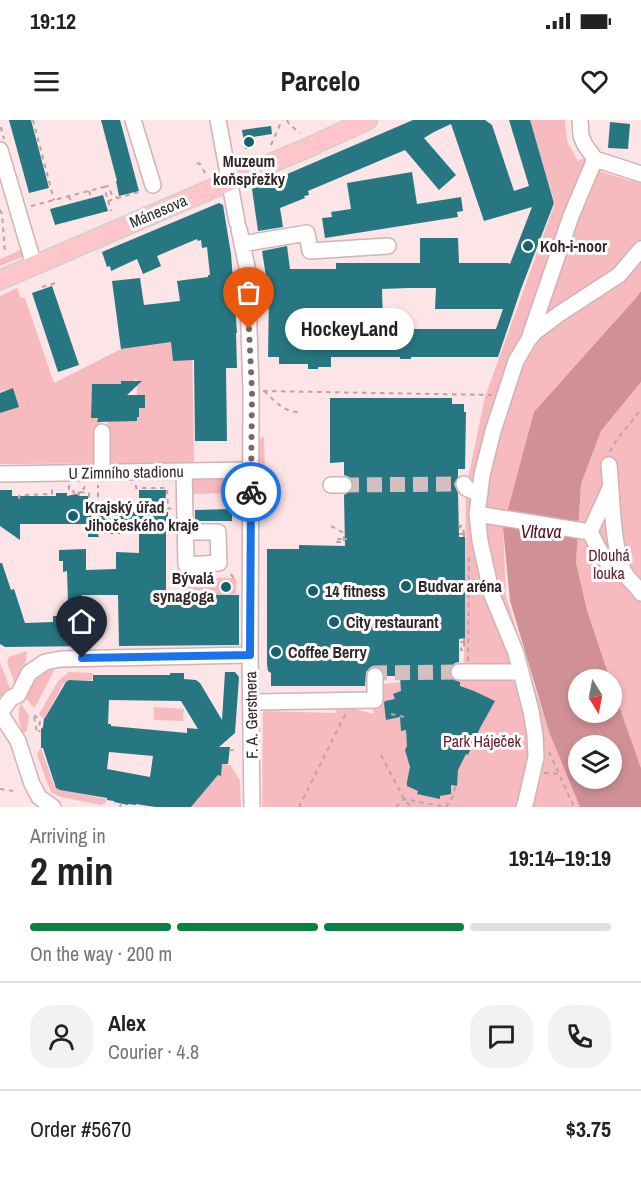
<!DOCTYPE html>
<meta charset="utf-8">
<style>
body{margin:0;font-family:"Archivo Narrow",sans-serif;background:#f2f2f2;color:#222;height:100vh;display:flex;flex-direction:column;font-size:22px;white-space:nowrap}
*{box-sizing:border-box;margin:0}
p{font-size:20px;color:#767676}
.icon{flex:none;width:33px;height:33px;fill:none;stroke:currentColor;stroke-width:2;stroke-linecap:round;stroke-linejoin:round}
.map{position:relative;height:687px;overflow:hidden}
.drawer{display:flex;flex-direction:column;background:#fff;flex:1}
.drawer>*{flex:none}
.needle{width:39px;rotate:170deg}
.tools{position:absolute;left:568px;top:549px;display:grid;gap:12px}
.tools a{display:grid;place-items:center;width:54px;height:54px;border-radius:50%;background:#fff;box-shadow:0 3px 9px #0003;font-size:30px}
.pin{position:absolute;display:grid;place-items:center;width:51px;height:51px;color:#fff;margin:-62px -26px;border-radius:50% 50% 50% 0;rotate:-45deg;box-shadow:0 0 6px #0007}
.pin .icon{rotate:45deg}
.courier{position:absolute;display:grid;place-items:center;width:60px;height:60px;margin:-30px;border:4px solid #1a73e8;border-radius:50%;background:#fff;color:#222;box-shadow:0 2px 8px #0007}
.bubble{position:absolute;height:42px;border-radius:21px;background:#fff;box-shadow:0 3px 9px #0003;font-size:20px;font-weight:700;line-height:42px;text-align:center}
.headline em{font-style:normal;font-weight:700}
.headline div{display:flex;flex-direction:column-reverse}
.headline{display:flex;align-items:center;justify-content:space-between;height:102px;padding:0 30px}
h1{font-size:39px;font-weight:700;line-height:45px}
.bar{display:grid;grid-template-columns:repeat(4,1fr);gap:9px 6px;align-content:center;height:72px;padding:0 30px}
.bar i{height:8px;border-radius:4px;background:#e0e0e0}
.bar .selected{background:#0b8043}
.bar p{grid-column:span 4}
.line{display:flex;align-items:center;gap:15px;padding:0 30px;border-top:2px solid #e0e0e0}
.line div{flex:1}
.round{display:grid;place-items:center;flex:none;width:63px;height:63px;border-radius:24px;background:#f2f2f2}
.status{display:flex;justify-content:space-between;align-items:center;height:42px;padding:0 30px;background:#fff;direction:ltr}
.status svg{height:16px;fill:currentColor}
header{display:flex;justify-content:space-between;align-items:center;height:78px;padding:0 30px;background:#fff;font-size:27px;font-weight:700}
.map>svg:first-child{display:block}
.green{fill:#f7babf;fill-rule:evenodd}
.water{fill:#d09196;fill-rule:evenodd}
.building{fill:#277782;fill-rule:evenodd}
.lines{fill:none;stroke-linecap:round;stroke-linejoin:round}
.minor-tunnel{stroke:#d4bec0;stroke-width:15;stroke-dasharray:15 8;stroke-linecap:butt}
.minor-casing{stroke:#d0b3b5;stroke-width:18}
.major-casing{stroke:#d2cfcf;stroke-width:21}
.path{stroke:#b9a5a6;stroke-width:2;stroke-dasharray:4.5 4.5;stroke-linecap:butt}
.minor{stroke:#fff;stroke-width:15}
.major{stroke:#fec5cb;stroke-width:18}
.path-bridge{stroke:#b9a5a6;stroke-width:2;stroke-dasharray:4.5 4.5;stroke-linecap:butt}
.done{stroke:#78686a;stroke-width:6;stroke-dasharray:0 10.8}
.route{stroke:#1a73e8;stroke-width:8}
.poi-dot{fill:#14626b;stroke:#fff;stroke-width:2}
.labels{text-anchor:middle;stroke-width:6;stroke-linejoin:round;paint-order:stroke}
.poi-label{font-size:16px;font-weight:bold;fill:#312627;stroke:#fff;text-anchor:start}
.street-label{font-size:16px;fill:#312627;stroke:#fff}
.park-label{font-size:16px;fill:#641828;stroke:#fff}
.water-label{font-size:18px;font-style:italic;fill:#590c1f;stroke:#fff}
</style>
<div class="status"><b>19:12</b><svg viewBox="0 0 49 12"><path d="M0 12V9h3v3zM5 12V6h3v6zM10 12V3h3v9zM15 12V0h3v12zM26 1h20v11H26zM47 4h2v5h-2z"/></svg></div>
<header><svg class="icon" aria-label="menu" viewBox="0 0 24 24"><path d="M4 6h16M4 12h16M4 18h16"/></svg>Parcelo<svg class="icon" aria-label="heart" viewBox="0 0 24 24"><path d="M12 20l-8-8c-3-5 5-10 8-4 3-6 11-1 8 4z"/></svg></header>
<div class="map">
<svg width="641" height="687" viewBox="0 0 641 687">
<rect width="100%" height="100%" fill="#fde4e6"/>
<path class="green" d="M529 0H565L567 21 578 41 586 37 590 48 631 61 634 56 641 58V171L503 408 506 477 549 612 580 687H262L263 591 335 593 339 585 374 594 366 566 464 555 466 368 485 277 555 83Z
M28 127 27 133 22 137 0 146V139Z
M17 168 20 177 25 178 54 263 121 229 192 219 194 343 0 344V293L19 286 13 269 0 271V176ZM136 259 139 263 137 265V275L145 276V288H137L139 297H137V301L110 299V302H108L107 305H100V302H98L97 298H91L92 266 93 264 121 266V261H134Z
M641 262V648L612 566V560L610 559 587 490 576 443 581 364 601 311Z
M264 317 265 360 259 356 257 351 260 318Z
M193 356H232L236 366 237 373 190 374V362Z
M184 458H236V474H184Z
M27 531 24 554 15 565 7 542 9 537Z
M0 542 11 571 4 575 0 576Z
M55 549 35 587H33L25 577C34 561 36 553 55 549Z
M69 552 93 553 92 560H70L63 564 45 598 40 596 39 594 58 561Z
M21 584 29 595 27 610 23 615C20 605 16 594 21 584Z
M154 587 184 589 183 601 154 600Z
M41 628 54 665 57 669 106 679V682L101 685 61 677 51 672 37 635 39 630Z
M222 644 230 645 240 660 241 687H191L218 655H221Z"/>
<path class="water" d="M641 171V262L601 311 581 364 576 443 587 490 610 559 579 560V592H612V566L641 648V687H580L549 612 510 481 503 408 534 292 636 178ZM579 626H612V658H579Z"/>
<path class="building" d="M9 0H31L49 68 29 73Z
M101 0H120L139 71 119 76 116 61H117Z
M413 0H485L492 5 514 71 529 66 509 0H530L554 83 521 169 498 237H411V239H400V237H331V247H318V249H308V244H279V237H268L269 169H268L262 131 287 126 290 149H336V143H420V118H458L459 143H508L510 144 532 87 484 101 451 4 434 12 424 18 456 55 439 70 405 30 308 71 309 75 304 76 305 78 280 88 283 107 258 111 252 69ZM408 168H436L435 189H503L496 209H393V206H383L382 169Z
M610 2 630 4 628 29 608 28Z
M271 6 272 14 253 17 254 27 245 29 242 10Z
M412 52 417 84 461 77 463 91 457 92 458 97 325 118 322 98 332 97 331 92 351 89 347 63Z
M103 75 108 91 55 105 50 89Z
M219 83 223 85 231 134 237 213H236L237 248H226L227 321H195L194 240 173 241 171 222 121 229 112 161 140 158 144 185 180 181 177 161 208 157V155H210L207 127 202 128 201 120 198 121 197 119 157 136 161 146 143 154 137 139 111 151 110 146 107 147 102 132Z
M52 166 79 245 58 252 32 173Z
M121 261H142L127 275H145V288H139V297H137V301L97 302 98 298H91L92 264H121Z
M13 268 19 287 0 293V273Z
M330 278H452V284H464V292H466L465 349H458V357L454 364 458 373 459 417H465V518L459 519V542L455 543 451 547 449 553 454 560 460 562V566L474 571 495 581 480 608 468 635 466 634 458 650 457 666 451 665V674L440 676V679L417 674 418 671 407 666V662L410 647 405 630 407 626 406 610 401 611 400 597 386 600 384 583 385 581 395 579 393 574 401 571 400 556H385L384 552 380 548 374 546 370 548 366 552 365 566H271V553L268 551 267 544V429H299V425L345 426 344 375 352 370 354 364 349 357 344 355V342L330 343Z
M0 370H12V376H56V373H67V376L76 374 80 376H88V385H119L121 392H139V370H166L165 392H168V403H166V474L239 475V525L119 526 118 475H82V481L68 482 67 451 63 452V441H59V430L86 429V450L116 449V432L139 433V403H120V414H98L99 417H88V404H20V420L0 406Z
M232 389V401H195V390Z
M0 443H2L11 470 14 469 25 503 53 502V496H68V502H91V526L5 527 0 524Z
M225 552H235L239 557 235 613 219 627H230L228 644H222L221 656 218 655 191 687H155L136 684V685L128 684V685L114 682V681L107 680V678L60 670 56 668 43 628H41V609L43 607 44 598H45L66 562 69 560 93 561V555H170V553H184V559L196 560 200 563 222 600ZM109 580 181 581 198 609 187 608V613L111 606V604H108ZM109 632 153 636 150 657 107 649Z"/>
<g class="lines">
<path class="minor-tunnel" d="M344 365 464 364
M375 556V553L459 552"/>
<g class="minor-casing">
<path id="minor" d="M133 0 153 65
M218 0 237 102
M580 0 581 16 585 25 595 39 641 54
M0 30 34 145
M239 109 247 147 251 271 250 535 252 687
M242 124 307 113 310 131 388 126
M530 216 571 96 595 39
M609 345C612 372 612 434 626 455 630 461 637 466 641 473
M184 351 186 445 219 443 218 412H185
M102 352V312
M0 354 251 350
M464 364 466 368 480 374
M331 365H344
M477 394 590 412C599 429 606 449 625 455
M590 412 610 368
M459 552H521
M250 582 375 580V556
M53 687 39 677 32 664 18 621 0 593 11 578 18 575 29 553 45 542 61 539 250 535
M524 687 526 681 536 637 535 615 531 591 516 533 492 475 480 421 477 394 482 355 493 311 516 241 529 219 535 212 559 194 619 155 641 129"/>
</g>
<g class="major-casing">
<path id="major" d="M320 22 368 0
M0 160 316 24"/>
</g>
<path class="path" d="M33 0 54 80
M287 0 289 4 300 13
M0 8H1L4 19
M271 25 282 0
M197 43 200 44 205 53
M104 67 108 66 112 75 118 78
M89 71 91 78
M69 76 71 83
M108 81 142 71
M31 86 104 67 111 91
M0 90 2 94 5 133
M42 167 59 162
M263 271 492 275
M264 271C274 280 284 292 298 292
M610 332C617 315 632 304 641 288
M69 365V369H73L74 374 75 372H77L79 374 81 369H84L85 365
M136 365V368H167L168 388 171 389
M80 372 89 373V384H98V365
M19 379V376L24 375 52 374V365
M331 406 344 413V422H336V419H344
M464 414 463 406H460V414H466
M231 454 236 462
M464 522V530H461V522H468
M468 541 469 435
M391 594 404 597
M34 595 40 600 39 612
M34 597 37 612
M229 630H238
M549 632 574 687
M381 635 404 679 411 687
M544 653 559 654
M0 669 13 671
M120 687 121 684
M299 687 346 593
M396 687 404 679 446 687
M446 687 454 675 455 666"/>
<use href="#minor" class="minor"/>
<use href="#major" class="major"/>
<path class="path-bridge" d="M464 414V417
M344 419H347
M464 518V522"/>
</g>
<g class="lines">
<path class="done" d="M249 209 252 271 251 372"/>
<path class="route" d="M82 538 250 535 251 372"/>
</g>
<g class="poi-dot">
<circle cx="249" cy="22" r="6"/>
<circle cx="528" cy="126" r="6"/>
<circle cx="73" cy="396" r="6"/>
<circle cx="406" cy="466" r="6"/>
<circle cx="226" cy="467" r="6"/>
<circle cx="313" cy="471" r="6"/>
<circle cx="334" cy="502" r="6"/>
<circle cx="276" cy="532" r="6"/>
</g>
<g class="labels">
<g class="poi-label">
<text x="249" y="47" text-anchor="middle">Muzeum<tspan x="249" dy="18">koňspřežky</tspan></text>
<text x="540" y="132">Koh-i-noor</text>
<text x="85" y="393">Krajský úřad<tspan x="85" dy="18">Jihočeského kraje</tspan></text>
<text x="214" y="464" text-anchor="end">Bývalá<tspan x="214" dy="18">synagoga</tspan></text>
<text x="418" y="472">Budvar aréna</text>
<text x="325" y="477">14 fitness</text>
<text x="346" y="508">City restaurant</text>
<text x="288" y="538">Coffee Berry</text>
</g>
<g class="street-label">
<text transform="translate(158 91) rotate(-23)" y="6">Mánesova</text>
<text transform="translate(126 352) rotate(-1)" y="6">U Zimního stadionu</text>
<text transform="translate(251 595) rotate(-91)" y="6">F. A. Gerstnera</text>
</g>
<g class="park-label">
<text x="609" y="441">Dlouhá<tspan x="609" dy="18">louka</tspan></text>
<text x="482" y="627">Park Háječek</text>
</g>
<g class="water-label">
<text x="541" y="418">Vltava</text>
</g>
</g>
</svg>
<div class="tools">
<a><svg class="needle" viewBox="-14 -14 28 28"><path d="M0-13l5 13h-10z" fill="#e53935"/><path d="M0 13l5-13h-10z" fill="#767676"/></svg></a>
<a><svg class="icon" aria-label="layers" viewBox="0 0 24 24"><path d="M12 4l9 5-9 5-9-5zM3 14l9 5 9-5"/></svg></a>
</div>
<div class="pin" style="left:249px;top:209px;background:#ea580c"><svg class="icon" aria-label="bag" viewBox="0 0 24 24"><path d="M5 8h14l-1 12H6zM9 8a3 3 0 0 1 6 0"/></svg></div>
<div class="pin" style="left:82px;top:538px;background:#1f2937"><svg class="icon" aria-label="home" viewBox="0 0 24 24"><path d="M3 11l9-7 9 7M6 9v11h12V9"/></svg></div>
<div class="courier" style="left:251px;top:372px"><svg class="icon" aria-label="bike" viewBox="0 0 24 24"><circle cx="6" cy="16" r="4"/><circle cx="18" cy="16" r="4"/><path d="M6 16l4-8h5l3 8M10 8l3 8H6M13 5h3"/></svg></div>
<div class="bubble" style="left:285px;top:188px;width:129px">HockeyLand</div>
</div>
<section class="drawer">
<div class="headline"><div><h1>2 min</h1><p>Arriving in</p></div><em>19:14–19:19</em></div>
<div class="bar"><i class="selected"></i><i class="selected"></i><i class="selected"></i><i></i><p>On the way · 200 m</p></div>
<div class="line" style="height:108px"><a class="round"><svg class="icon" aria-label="person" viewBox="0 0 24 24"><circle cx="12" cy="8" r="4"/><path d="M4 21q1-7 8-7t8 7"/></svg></a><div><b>Alex</b><p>Courier · 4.8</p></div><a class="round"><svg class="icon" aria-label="chat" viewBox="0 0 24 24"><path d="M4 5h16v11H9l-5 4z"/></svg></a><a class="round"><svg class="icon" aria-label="phone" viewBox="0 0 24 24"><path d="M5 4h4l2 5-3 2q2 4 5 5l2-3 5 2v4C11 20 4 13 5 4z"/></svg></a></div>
<div class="line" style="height:78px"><div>Order #5670</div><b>$3.75</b></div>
</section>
